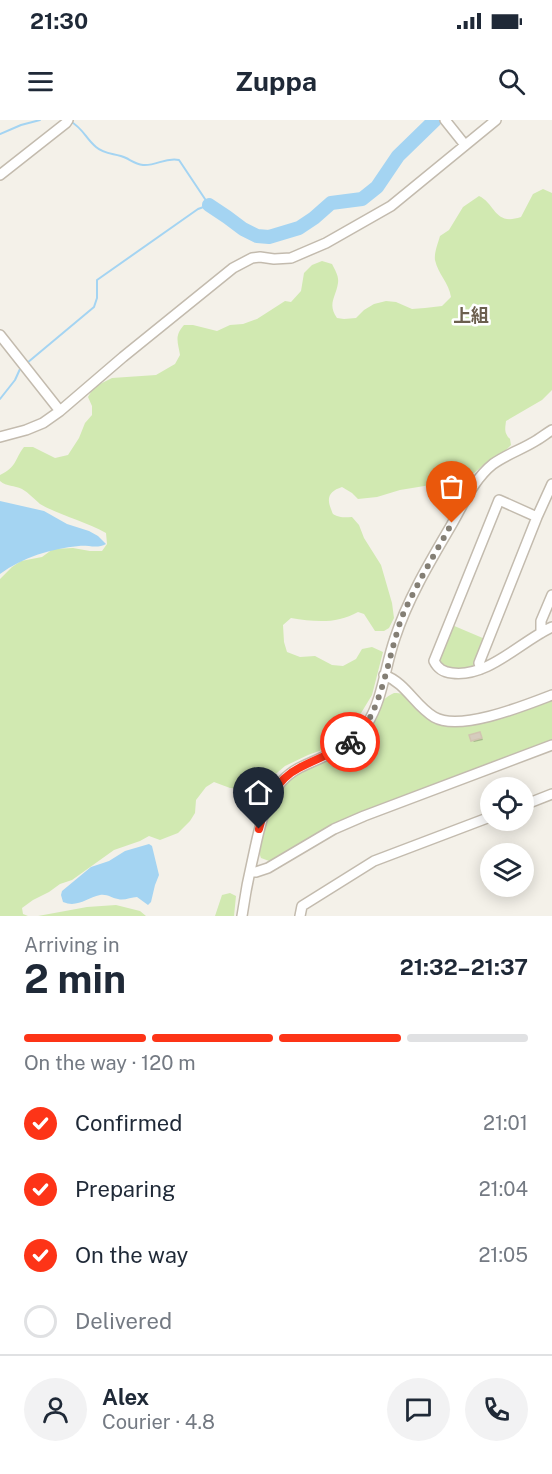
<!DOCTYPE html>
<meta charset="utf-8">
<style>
body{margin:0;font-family:"Public Sans","Noto Sans JP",sans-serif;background:#f2f2f3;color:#1f2937;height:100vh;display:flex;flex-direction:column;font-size:22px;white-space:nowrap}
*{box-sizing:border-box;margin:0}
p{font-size:20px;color:#747a83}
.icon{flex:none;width:33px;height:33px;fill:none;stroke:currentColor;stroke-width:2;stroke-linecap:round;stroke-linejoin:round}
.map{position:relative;height:796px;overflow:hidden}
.panel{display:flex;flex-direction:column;background:#fff;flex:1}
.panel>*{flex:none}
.controls{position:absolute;left:480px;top:657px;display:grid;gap:12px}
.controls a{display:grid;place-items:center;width:54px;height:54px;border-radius:50%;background:#fff;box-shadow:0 3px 15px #0003;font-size:30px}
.pin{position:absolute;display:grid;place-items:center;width:51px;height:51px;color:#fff;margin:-62px -26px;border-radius:50% 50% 50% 0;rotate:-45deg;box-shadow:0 0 6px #0007}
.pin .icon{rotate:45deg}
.courier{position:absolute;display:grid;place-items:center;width:60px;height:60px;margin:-30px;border:4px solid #fd3417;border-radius:50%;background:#fff;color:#222;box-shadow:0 2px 8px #0007}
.headline em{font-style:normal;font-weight:700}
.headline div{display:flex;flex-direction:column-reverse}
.headline{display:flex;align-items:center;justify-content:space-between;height:102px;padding:0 24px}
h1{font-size:39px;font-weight:700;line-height:45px}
.bar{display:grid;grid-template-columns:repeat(4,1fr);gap:9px 6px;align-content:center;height:72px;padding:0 24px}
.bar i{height:8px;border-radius:4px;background:#e0e1e3}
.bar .current{background:#fd3417}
.bar p{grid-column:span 4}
.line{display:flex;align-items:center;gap:15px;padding:0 24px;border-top:2px solid #e0e1e3}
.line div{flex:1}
.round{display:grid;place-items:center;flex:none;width:63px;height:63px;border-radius:32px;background:#f2f2f3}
ol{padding:0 24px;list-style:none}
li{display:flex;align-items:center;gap:18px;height:66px}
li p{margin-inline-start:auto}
li .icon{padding:6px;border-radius:50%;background:#fd3417;color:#fff;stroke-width:4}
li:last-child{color:#747a83}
li i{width:33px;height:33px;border:3px solid #e0e1e3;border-radius:50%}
.status{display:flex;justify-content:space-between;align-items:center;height:42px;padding:0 30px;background:#fff;direction:ltr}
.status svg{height:16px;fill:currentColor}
header{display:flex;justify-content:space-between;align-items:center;height:78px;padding:0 24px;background:#fff;font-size:27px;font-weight:700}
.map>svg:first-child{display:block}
.green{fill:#d1e9b1}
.water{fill:#a4d4f2}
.shadow{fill:#0003}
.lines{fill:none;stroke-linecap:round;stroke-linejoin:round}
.stream{stroke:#a4d4f2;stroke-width:2}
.river{stroke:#a4d4f2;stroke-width:14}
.building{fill:#d6ccbe;stroke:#d1c4b1;stroke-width:1.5}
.minor-casing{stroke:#c3bbae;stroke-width:12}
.minor{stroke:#fff;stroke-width:9}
.done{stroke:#847f75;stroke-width:6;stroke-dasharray:0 10.8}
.route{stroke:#fd3417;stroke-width:8}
.labels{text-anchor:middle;stroke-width:5;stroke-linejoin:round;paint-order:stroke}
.neighbourhood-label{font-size:18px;font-weight:bold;fill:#6b5f4e;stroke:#fff}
</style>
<div class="status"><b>21:30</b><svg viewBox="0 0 49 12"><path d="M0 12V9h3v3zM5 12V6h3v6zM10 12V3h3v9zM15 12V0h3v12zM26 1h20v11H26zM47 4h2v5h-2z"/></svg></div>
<header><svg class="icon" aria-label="menu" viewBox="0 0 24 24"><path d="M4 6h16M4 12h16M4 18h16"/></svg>Zuppa<svg class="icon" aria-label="search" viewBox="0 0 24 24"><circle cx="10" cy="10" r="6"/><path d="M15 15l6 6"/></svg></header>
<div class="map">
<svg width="552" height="796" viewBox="0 0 552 796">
<rect width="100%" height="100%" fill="#f4f1e9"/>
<path class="green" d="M543 69 552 73V270L542 280 506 301C505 309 504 313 510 319L511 325 504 332 488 341 467 359 400 370 377 377 358 379 352 373 342 367C330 371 326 377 331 389 333 394 332 394 337 396 342 398 347 397 352 397L359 405 364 418 381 445 392 483 394 498 389 508 384 511H375L364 494 358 492C337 504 315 502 291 498L283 505 284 522 287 532 300 537 315 536 332 545 343 546 356 539 362 529 372 527 383 532 372 575 355 603 333 626 308 635 285 646 264 664 251 669 230 668 214 662 206 667 196 680 195 693 190 701 178 713 160 720 149 716 140 721 114 730 72 760 60 764 49 772 33 780 22 788 23 794 28 796H0V459L12 447 21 441 42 437 53 429 73 428 90 431H102L107 424 106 413C85 401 61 396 40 384 34 379 29 373 22 369 14 365 7 367 0 361V355C17 347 14 340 24 327H33L55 338 68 335 79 318 85 303 92 295V286L88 277 94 267 112 258 156 255 175 244 180 235C178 222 174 216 184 205H193L217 211 230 205 243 204 257 199 285 181 291 182 301 171 304 153 312 145 322 141 332 144C335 150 339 156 338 163 336 177 327 184 337 198L344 199 356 198 364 190 374 184 386 181 396 182 412 189 425 188 442 186 451 177C449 163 438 154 435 140 434 133 438 123 440 116L449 110 463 87 479 76C496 84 494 106 521 97L533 74Z
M452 505 485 519 474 549C460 549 448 552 438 541Z
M394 573C397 573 400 573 403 574 413 579 423 595 435 602 460 615 526 591 552 580V620L466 653 272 742 261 738C257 728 261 716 264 706 267 698 269 688 273 680 291 645 337 643 363 617 376 605 375 595 383 581 386 577 390 575 394 573Z
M230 773 236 776 234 796H215L222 775Z
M116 785 140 791 146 796H38L87 787Z"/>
<path class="water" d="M0 381 44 391 67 404 89 411 98 416 106 424C98 429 88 425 79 426 50 429 23 437 0 454Z
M149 724 152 726 159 755 155 765 151 782 148 785 137 777C131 777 124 781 118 779 111 778 108 774 100 775 87 778 77 788 63 782L61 775 62 771 91 747 109 741 125 731Z"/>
<path class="shadow" d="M480 614 483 620 474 622 472 620Z"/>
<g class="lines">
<path class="stream" d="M0 14 21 5 40 0
M27 243 94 187 97 178V160L198 89 209 85 179 40C165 37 157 46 143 45 136 44 132 41 126 38 116 33 105 35 96 27 85 18 84 9 70 1
M0 279 15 260 20 249 23 247"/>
<path class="river" d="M209 85 227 97 243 109 257 116 269 117 299 108 314 98 331 83 362 79 377 67 398 36 435 0"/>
</g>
<path class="building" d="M480 612 482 618 471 621 469 615Z"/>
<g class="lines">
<g class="minor-casing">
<path id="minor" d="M445 0 465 25
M0 55 66 3 68 0
M0 215 60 291
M0 317 26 310 43 303 60 291 123 237 233 148 252 138 260 137 274 139 291 138 326 123 391 86 496 0
M537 397 499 380 434 541C438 549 443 552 452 553 488 558 521 521 552 507
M541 513V501L552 475
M481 549 479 543 537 397 552 364
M384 555C406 563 415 586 434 597 460 612 526 585 552 575
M524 685 552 674
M250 752H256L268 748 334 709 364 696 552 625
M242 796C245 775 249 754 254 733 261 701 267 665 299 648 323 636 352 628 367 604 383 579 385 546 395 518 408 478 431 440 452 404 464 383 474 359 493 344 507 334 523 329 537 320 542 317 547 313 552 310
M300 796 302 786 374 741 490 697"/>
</g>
<use href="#minor" class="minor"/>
</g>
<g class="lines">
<path class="done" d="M350 622C383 599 388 530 404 492 418 462 436 432 452 403"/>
<path class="route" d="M259 709C265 685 275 660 299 648 316 639 334 633 350 622"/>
</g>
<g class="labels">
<g class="neighbourhood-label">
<text x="471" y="202">上組</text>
</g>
</g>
</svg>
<div class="controls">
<a><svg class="icon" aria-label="locate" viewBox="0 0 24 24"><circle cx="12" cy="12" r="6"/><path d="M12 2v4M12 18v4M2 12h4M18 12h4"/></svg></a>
<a><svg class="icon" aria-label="layers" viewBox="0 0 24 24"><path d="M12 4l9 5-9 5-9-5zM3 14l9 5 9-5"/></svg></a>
</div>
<div class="pin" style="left:452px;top:403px;background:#ea580c"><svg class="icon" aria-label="bag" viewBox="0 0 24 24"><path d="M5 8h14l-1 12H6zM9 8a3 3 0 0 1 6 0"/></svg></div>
<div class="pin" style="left:259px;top:709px;background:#1f2937"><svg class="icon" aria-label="home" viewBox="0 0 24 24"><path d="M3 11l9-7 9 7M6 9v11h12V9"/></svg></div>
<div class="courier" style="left:350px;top:622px"><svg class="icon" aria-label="bike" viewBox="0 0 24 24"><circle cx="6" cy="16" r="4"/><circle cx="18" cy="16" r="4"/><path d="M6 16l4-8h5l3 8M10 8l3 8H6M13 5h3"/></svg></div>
</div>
<section class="panel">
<div class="headline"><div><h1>2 min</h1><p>Arriving in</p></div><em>21:32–21:37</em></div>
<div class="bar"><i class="current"></i><i class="current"></i><i class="current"></i><i></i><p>On the way · 120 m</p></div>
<ol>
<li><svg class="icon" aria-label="check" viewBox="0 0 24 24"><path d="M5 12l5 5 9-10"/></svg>Confirmed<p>21:01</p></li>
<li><svg class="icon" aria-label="check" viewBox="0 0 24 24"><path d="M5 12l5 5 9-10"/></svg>Preparing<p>21:04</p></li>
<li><svg class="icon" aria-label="check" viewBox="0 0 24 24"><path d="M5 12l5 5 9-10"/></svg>On the way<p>21:05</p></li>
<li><i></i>Delivered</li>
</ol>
<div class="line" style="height:108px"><a class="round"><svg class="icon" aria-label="person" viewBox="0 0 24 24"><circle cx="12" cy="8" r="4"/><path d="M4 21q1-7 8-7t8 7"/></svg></a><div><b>Alex</b><p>Courier · 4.8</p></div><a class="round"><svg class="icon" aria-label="chat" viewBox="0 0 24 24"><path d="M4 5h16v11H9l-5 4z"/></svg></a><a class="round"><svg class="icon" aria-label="phone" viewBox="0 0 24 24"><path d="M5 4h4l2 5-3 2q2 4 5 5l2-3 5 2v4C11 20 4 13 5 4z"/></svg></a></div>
</section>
